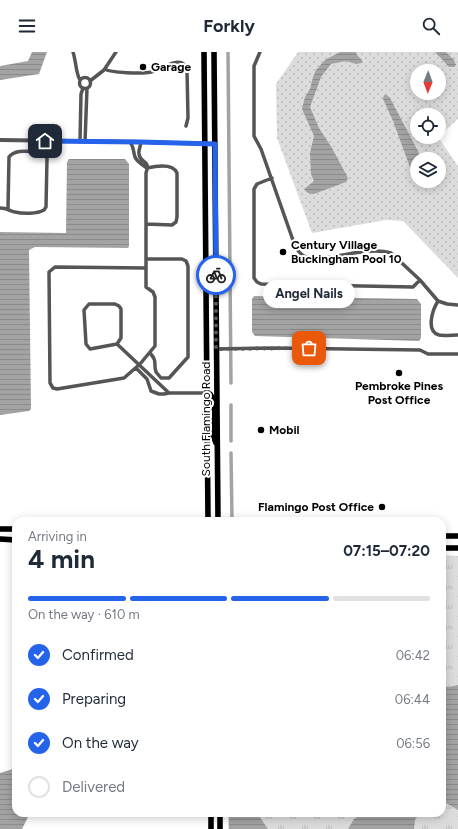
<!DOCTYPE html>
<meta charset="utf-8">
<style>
body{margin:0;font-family:Figtree,sans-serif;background:#f6f6f7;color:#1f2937;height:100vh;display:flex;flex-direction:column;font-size:15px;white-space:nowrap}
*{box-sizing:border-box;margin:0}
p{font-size:13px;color:#747a83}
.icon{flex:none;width:22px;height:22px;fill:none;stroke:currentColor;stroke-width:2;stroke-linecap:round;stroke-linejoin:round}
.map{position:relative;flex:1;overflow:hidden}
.side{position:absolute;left:12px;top:465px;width:434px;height:300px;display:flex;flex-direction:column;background:#fff;border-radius:12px;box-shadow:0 2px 10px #0003}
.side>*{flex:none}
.needle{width:26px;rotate:181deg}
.buttons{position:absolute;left:410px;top:12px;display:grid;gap:8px}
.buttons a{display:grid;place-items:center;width:36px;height:36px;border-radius:50%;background:#fff;box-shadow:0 2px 10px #0003;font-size:20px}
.pin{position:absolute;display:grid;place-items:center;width:34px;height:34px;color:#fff;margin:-17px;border-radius:8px;box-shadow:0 2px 6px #0006}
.courier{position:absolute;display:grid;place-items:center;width:40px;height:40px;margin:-20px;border:3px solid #2563eb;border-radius:50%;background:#fff;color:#222;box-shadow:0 1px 5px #0007}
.bubble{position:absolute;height:28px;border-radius:14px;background:#fff;box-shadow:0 2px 10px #0003;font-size:13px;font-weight:700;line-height:28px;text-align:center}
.summary em{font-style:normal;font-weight:700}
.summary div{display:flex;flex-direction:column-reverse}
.summary{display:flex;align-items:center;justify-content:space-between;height:68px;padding:0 16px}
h1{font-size:26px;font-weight:700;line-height:30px}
.bar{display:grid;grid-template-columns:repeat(4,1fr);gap:6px 4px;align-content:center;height:48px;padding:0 16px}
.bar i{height:5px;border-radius:3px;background:#e0e1e3}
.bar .active{background:#2563eb}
.bar p{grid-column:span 4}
ol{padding:0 16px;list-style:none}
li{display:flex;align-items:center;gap:12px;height:44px}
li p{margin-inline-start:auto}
li .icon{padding:4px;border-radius:50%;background:#2563eb;color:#fff;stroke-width:4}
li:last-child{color:#747a83}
li i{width:22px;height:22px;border:2px solid #e0e1e3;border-radius:50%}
header{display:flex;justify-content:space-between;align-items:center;height:52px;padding:0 16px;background:#fff;font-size:18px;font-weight:700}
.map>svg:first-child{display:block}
.grass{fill:url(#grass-dots);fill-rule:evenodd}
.park{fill:url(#park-tufts)}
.water{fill:url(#water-rules)}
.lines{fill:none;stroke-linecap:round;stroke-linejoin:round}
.canal{stroke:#a3a3a3;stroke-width:3.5}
.trunk-casing{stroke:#dbdbdb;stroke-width:6}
.minor{stroke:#555;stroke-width:3.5}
.tertiary{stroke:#555;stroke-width:4}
.trunk{stroke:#000;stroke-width:5.5}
.done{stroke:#595959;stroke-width:4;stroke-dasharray:0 7.2}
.route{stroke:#2563eb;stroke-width:5}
.poi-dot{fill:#000;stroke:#fff;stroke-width:1.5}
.labels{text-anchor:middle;stroke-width:4;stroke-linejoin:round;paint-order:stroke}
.poi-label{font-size:12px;font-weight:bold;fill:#000;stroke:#fff;text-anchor:start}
.street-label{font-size:12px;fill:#000;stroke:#fff}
</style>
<header><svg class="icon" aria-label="menu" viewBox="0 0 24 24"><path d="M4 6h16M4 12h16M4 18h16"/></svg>Forkly<svg class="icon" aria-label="search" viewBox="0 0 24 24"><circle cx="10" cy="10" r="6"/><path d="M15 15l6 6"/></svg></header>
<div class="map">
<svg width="458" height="777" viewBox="0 0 458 777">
<defs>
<pattern id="grass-dots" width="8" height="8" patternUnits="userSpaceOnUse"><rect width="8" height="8" fill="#dcdcdc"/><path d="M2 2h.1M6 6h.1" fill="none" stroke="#bbb" stroke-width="1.8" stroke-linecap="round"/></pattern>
<pattern id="park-tufts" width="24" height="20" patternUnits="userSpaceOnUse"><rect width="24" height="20" fill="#dcdcdc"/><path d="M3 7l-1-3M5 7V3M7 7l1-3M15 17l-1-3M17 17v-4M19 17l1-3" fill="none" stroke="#bbb"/></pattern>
<pattern id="water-rules" width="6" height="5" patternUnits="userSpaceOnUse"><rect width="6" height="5" fill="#a3a3a3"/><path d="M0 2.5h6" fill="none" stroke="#8b8b8b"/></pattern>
</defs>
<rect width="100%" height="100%" fill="#fff"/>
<path class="grass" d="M298 0H458V67L439 84V63H417V85H438L458 114V226L403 169 386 168 312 181 277 86 276 32ZM417 19H439V41H417ZM417 107H439V129H417Z"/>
<path class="park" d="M442 503 458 504V777H228V761H442Z"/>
<path class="water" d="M32 0H47L39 22 0 28V14L28 9Z
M340 0H356L357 3 362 8V11L356 12 346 9 331 12 321 25 310 55 319 76 332 96 348 126 346 130 314 142C309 142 307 141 304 137L314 129 311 122 310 101 314 84 302 57 305 45 310 37 313 25 316 18 325 8Z
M435 0H446L454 8 456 13 454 15H449Z
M384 43H387L390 46 419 101 416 119 411 118 393 69 383 47Z
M69 107H125L129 112V194L128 196 35 195 29 198 31 357 29 359 0 363V180L66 181 67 110Z
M254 244 417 247 421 252V286L419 289 255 284 252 280V247Z
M458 633V758L448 752 442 751V634L449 635Z
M16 716V761H28V765L22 777H0V721Z
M229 761H257L268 777H229Z
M364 761H420L415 768 414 777H348L354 767Z"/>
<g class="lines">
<path class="canal" d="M228 0 231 331
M231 353V389
M231 401 232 468"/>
<g class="trunk-casing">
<path id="trunk" d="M204 0 208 469
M214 0 218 469
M207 341 210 342 213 347V383L216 391
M0 477H16
M442 484H458
M0 487 16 488
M442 496H458
M211 761V777
M220 761V777"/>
</g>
<path class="minor" d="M73 0C76 9 76 22 80 28
M260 0 254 14V84L261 97 295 194C301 205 308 207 320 207 341 204 372 195 391 201L420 228 438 249 447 252 458 253
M105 17C110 21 143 22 151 20 161 19 182 0 187 18L188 66 186 74
M79.5 31a5.5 5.5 0 1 1 11 0a5.5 5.5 0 1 1-11 0Z
M90 29 104 18 116 0
M80 90 81 42 83 36
M85 90 87 36
M130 90C134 95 133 99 135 105 137 110 143 113 147 116
M141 90C141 94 138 98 139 102 140 112 151 107 146 121V235L153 240 155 245V294L140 312 124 326 57 337 53 336 50 331 49 220 55 215 146 216
M272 126 257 132 254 137V226L257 230 261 232 413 235 420 228
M0 156C8 156 9 159 15 160 23 162 37 162 44 158L46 155 47 106 44 101 41 100C31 100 15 96 9 105L8 156
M146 172 172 173 176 170 177 165V121C173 111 156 114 147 116
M146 207H182L186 209 188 214V305L169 326H161L156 320C153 311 158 310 150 301
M438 249C433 257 425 279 439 283 444 284 452 283 458 283
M117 292 90 297 86 292 84 258 89 252H115L119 254 121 257V286L117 292 169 341
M216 297 273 296 420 298 428 302H458
M136 316 147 327 151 339 159 342H164L169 341H207"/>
<path class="tertiary" d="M0 88 141 90 215 92"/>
<use href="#trunk" class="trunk"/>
</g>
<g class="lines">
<path class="done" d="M216 223V297L309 296"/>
<path class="route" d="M45 89 140 90 215 92 216 223"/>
</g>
<g class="poi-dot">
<circle cx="143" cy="15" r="4"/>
<circle cx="283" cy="200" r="4"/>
<circle cx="399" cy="321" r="4"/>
<circle cx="261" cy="378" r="4"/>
<circle cx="382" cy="455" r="4"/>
</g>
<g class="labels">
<g class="poi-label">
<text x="151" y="19">Garage</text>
<text x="291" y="197">Century Village<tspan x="291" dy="14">Buckingham Pool 10</tspan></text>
<text x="399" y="338" text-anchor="middle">Pembroke Pines<tspan x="399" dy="14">Post Office</tspan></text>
<text x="269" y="382">Mobil</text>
<text x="374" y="459" text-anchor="end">Flamingo Post Office</text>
</g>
<g class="street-label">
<text transform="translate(206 367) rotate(-90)" y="4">South Flamingo Road</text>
</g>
</g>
</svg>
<div class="buttons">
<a><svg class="needle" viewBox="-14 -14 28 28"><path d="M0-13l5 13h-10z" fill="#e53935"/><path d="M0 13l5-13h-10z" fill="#747a83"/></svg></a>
<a><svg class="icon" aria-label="locate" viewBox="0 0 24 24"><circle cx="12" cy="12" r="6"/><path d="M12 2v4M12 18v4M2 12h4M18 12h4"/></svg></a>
<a><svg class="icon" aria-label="layers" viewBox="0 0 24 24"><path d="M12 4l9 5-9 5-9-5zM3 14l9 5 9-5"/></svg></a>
</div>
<div class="pin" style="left:309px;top:296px;background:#ea580c"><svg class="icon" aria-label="bag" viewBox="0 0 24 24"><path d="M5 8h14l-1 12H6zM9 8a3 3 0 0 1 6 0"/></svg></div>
<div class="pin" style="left:45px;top:89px;background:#1f2937"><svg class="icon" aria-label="home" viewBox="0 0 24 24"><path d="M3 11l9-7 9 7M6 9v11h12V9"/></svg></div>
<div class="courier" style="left:216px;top:223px"><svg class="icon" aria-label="bike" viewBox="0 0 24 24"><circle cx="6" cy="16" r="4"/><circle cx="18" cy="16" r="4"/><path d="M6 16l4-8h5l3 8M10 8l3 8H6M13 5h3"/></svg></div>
<div class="bubble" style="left:263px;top:228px;width:92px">Angel Nails</div>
<section class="side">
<div class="summary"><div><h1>4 min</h1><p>Arriving in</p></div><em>07:15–07:20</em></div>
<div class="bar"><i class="active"></i><i class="active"></i><i class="active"></i><i></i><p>On the way · 610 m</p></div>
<ol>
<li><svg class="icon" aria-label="check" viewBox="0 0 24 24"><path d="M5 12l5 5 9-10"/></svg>Confirmed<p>06:42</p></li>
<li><svg class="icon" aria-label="check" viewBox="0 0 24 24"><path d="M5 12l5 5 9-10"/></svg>Preparing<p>06:44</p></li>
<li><svg class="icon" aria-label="check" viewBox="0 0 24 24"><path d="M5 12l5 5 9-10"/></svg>On the way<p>06:56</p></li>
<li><i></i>Delivered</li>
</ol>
</section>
</div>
